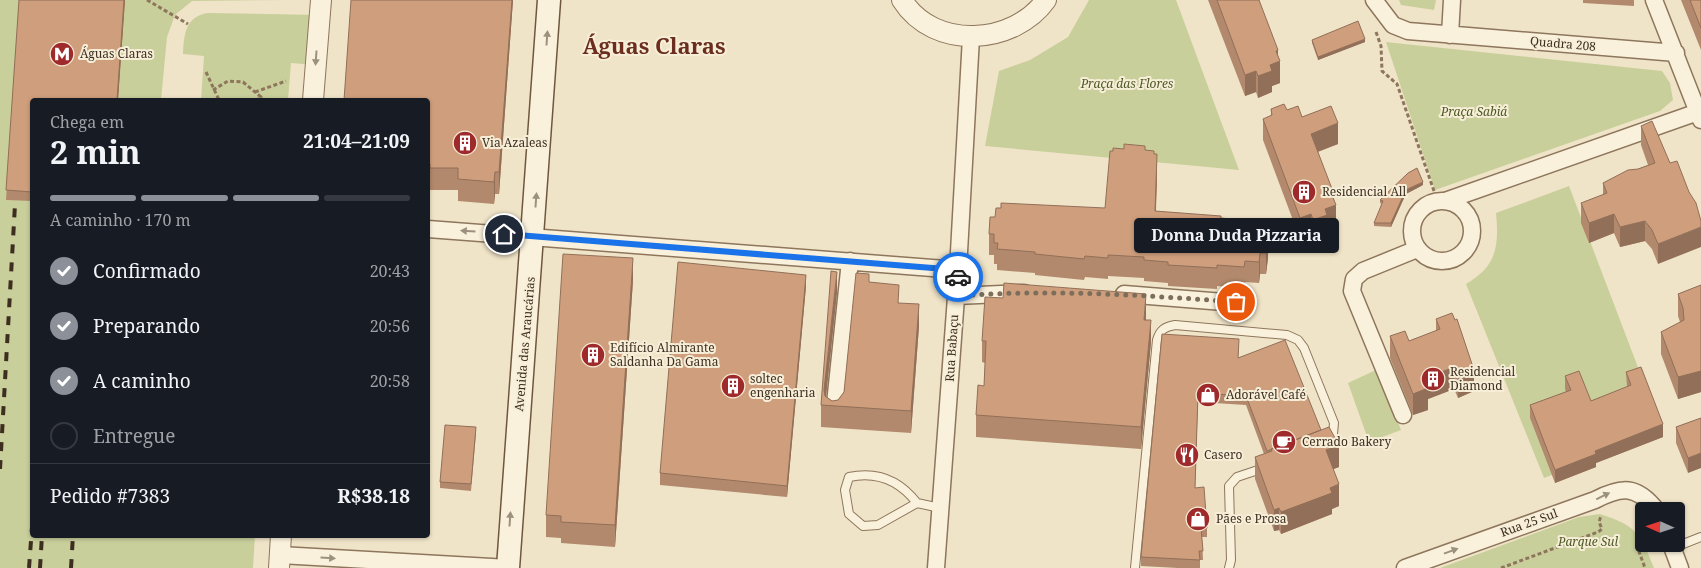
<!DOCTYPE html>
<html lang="pt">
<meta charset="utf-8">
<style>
body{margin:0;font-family:"Noto Serif",serif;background:#20242c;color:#f1f3f6;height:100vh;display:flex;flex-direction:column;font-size:19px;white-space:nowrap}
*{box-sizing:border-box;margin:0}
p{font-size:16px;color:#9ea1a6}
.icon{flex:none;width:28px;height:28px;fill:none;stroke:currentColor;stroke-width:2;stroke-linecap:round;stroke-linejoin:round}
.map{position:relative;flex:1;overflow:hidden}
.sheet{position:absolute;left:30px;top:98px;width:400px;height:440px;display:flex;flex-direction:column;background:#171b24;border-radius:5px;box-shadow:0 1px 4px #0004}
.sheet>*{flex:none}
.needle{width:32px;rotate:273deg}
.fabs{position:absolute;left:1635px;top:502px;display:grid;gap:10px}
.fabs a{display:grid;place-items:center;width:50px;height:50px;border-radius:5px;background:#171b24;box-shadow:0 1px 4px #0004;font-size:25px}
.pin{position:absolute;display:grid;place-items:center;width:42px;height:42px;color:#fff;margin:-21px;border:2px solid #fff;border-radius:50%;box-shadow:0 1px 5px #0007}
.courier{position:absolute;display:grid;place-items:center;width:50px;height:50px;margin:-25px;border:4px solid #1a73e8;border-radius:50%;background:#fff;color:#222;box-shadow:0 1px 6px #0007}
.bubble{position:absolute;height:35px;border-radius:5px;background:#171b24;box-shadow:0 1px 4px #0004;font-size:16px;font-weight:700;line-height:35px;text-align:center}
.summary em{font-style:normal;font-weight:700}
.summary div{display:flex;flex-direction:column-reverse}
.summary{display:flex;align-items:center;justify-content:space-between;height:85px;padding:0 20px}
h1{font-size:32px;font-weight:700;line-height:38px}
.bar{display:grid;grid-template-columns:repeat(4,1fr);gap:8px 5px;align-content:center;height:60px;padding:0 20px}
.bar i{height:6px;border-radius:4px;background:#363941}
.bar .current{background:#8c9099}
.bar p{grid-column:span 4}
.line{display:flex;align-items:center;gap:12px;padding:0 20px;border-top:1px solid #363941}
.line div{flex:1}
ol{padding:0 20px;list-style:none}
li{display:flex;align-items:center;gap:15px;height:55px}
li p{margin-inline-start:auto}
li .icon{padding:5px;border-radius:50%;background:#8c9099;color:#fff;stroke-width:4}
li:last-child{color:#9ea1a6}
li i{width:28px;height:28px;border:2px solid #363941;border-radius:50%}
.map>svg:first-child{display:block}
.green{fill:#c9cf9b}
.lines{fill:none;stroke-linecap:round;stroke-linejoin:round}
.service-casing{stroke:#8d765c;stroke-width:10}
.minor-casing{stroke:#8d765c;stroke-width:19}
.tertiary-casing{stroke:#8d765c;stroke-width:22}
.secondary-casing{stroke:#6f573f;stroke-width:25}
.path{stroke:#8d765c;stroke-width:3;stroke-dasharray:4 2.5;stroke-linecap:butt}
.service{stroke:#faf1dc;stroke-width:8}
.minor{stroke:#faf1dc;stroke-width:16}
.tertiary{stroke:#faf1dc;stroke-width:20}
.secondary{stroke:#faf1dc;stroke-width:22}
.rail{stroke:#3d2e20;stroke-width:4;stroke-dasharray:9 9;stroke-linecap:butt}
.wall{fill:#b2896c}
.shaded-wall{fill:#916f58}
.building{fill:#cf9f7d;stroke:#916f58}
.oneway{fill:#9c907e}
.done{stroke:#7c6e5b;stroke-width:5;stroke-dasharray:0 9}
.route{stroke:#1a73e8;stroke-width:6}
.labels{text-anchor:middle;stroke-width:4;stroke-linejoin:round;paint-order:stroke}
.street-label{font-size:12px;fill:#3d2e20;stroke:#f7eed8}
.poi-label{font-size:12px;fill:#3d2e20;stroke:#f7eed8;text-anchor:start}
.park-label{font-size:12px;font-style:italic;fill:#4d5a26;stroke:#f7eed8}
.town-label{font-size:22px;font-weight:bold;fill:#6b2e1e;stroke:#f7eed8}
</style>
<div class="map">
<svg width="1701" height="568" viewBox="0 0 1701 568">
<rect width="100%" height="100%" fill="#f0e4c8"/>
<path class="green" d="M0 0H289L192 1 175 15 167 37 161 100H32V535H255L253 568H0Z
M1089 0H1176L1239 170 985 146 999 71 1030 60 1068 37Z
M1399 0H1436L1434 10 1401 5Z
M207 13 320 15 316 65 291 63 288 100H201L204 56 183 54C184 35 185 17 207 13Z
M1386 42 1662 71 1670 83 1673 100 1660 111 1435 190Z
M1569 186 1663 433 1544 478 1466 284C1497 266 1499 246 1496 213Z
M1378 369 1401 430 1369 442 1348 383Z
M1600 514C1637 526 1640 533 1654 568H1440L1579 517Z"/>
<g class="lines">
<g class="service-casing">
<path id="service" d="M917 503C900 481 877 471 849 477L845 490 849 514 863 526 878 525 917 503 940 508
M1673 548 1701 537
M1135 568 1157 340C1160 330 1164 327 1175 325L1287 335 1298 340 1304 348 1334 423 1333 434 1328 443
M1229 568 1231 560 1229 486 1237 477 1264 468"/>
</g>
<g class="minor-casing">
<path id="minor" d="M1374 0 1393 25 1408 31 1676 53
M1654 0 1701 120
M1450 35 1452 0
M1412 231a30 30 0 1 1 60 0a30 30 0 1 1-60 0Z
M1445 201 1698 112
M428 229 958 270
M1124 294 1236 303
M956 296 1024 293
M834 413 850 261
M1403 415 1352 291 1354 279 1363 271 1417 249
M1671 544 1680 568
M280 555 509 568
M936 568 958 270 971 37
M1405 568 1595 500C1622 486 1637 485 1657 511"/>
</g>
<g class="tertiary-casing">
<path id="tertiary" d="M902 0C934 51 1014 45 1046 0
M313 100 321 0
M279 568 281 535"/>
</g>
<g class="secondary-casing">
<path id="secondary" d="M508 568 549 0"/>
</g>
<path class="path" d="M147 0 188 24
M1376 32 1381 46 1382 71 1397 84 1434 191
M206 72 219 100
M213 90 228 81 243 82 261 97 257 100
M255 92 286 81
M1644 542 1637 546 1645 568
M1501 568 1598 532 1602 529 1599 522 1601 516"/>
<use href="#service" class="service"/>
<use href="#minor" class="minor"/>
<use href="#tertiary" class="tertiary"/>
<use href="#secondary" class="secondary"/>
<path class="rail" d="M0 469 16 187
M29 568 32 527
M40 568 42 535
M71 568 73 535"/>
</g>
<path class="wall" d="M19 0H125L118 100H32V201L6 200Z
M351 0H513L499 194H495L494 204 458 201V190H430V186H428V100Z
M1208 0H1259L1278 56 1280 83 1272 86V92L1258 98 1256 92 1245 96Z
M1583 0H1634V6L1583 3Z
M1681 0H1701V50Z
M1312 40 1365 42 1318 60 1312 43Z
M1271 109 1287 110 1302 117 1338 144 1318 152 1334 200 1336 226 1327 229V236L1313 241 1311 235 1300 239 1263 140V119L1271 116Z
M1641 126 1670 163 1658 264 1652 249 1645 241 1620 247 1614 233 1589 243 1581 223V203L1603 195V183L1648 165 1641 145Z
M1145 150 1154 154 1157 175 1156 211 1221 218 1262 236 1268 258 1266 274H1260L1259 283 1245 282 1244 288 1217 286V289L1168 286V283L1144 281V278L1108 276V279L1085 277 1084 280 1035 275V273L997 270V264H994V255H989V234L995 217 1001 208H1105Z
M1423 185 1404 195V198L1391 227 1374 226V223L1382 204 1380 203V200Z
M633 280 615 547 561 543V538L546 537V515Z
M869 283 899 303 919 326 911 433 821 427V405L837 293 826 396 832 401 838 400 844 392Z
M1701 285V392L1678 399 1661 354V332L1680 322 1678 316V294Z
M806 286 787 497 660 485V473Z
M1146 316V320L1151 342 1141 449 976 437V415L984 386 985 363 982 362V341Z
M1436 319 1474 391 1458 398 1454 389 1428 399V410L1413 415 1390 358V336L1409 341 1436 331Z
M1162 334 1239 348 1238 358 1321 430 1339 467 1333 469 1339 506 1332 509V514L1281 534 1279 530 1274 531 1255 479V457L1264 454 1246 405 1198 402 1195 488 1207 528V537H1202L1203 560H1200V568H1178L1141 566V557Z
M1626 372 1663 437 1596 463V467L1555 483 1530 418V405L1566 392 1565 389V376L1591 401 1627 387Z
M1701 418 1688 473 1676 443V427Z
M476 433 471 491 440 488V482Z"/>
<path class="shaded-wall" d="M124 0H125L118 100H117Z
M512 0H513L499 194V172Z
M1365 39V42L1318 60V57Z
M1278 50V62L1280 61V83L1272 86V92L1258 98V76L1276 51Z
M1256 71V92L1245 96V75Z
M1338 123V144L1311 154V134Z
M1157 154V175L1155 232V211Z
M495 172V194L494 204V182Z
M1423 182V185L1404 195V198L1391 227V223L1401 192Z
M1334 194V206L1336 205V226L1327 229V236L1313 241V220L1325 209 1332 195Z
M1311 214V235L1300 239V218Z
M1614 214V233L1589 243V223Z
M1645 221V241L1620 247V227Z
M1701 227V247L1658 264V244Z
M1268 237V258L1266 274V253Z
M1260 253V274L1259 283V262Z
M633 258V280L615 547V525Z
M837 272V293L825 405 824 390Z
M806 275V286L787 497V486Z
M1146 294V316L1144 341V320Z
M919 304V326L911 433V411Z
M1151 320V342L1141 449V427Z
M1454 367V389L1428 399V410L1413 415V394L1424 379Z
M1474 370V391L1458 398V376Z
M1701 371V392L1678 399V377Z
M1663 424V437L1596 463V467L1555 483V470L1595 451Z
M1339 445V467L1326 472V450Z
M1701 453V468L1688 473V458Z
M1339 484V506L1332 509V514L1281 534V512L1330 488Z
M1279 508V530L1274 531V510Z"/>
<path class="building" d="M19 0H124L117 100H32V192L6 190Z
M351 0H512L499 172H495L494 182 458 179V168H430V164H428V100H344Z
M1217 0H1259L1278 50 1276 51 1280 61 1270 65 1272 71 1258 76 1256 71 1245 75Z
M1690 0H1701V28Z
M1358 21 1365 39 1318 57 1312 40Z
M1284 104 1287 110 1298 106 1302 117 1331 106 1338 123 1311 134 1334 194 1332 195 1336 205 1325 209 1327 215 1313 220 1311 214 1300 218 1263 119 1272 115 1271 109Z
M1652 121 1670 163 1677 161 1689 192 1696 203 1701 221V227L1658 244 1652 230 1645 221 1620 227 1614 214 1589 223 1581 203 1607 193 1603 183 1628 170 1638 169 1655 163 1641 126Z
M1124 144 1145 146V150L1154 151V154H1157L1155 211 1221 216V218L1262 222 1261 236 1268 237 1266 253H1260L1259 262 1245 261 1244 267 1217 265V268L1168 265V262L1144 260V257L1108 255V258L1085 256 1084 259 1035 254V252L997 249 998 243H994V234H989L990 217H995L996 208H1001V203L1105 208 1110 151H1113V148L1124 149Z
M1417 168 1423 182 1401 192 1404 194 1391 223H1374L1383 201 1380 200 1408 173Z
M563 254 633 258 615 525 561 522V516L546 515Z
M678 262 806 275 787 486 660 473Z
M831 271 837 272 824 390 825 396 832 401 838 400 844 392 856 273 869 274V282L899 285 898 303 919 304 911 411 821 405Z
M1004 283 1146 294 1144 320H1151L1141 427 976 415 978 385 984 386 986 341H982L985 297 1003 298Z
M1701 285V371L1678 377 1661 332 1684 320 1683 308 1678 294Z
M1452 313 1455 320 1457 319 1474 370 1458 376 1454 367 1424 379 1428 388 1413 394 1390 336 1405 331 1409 341 1440 329 1436 319Z
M1162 334 1239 339 1238 358 1285 340 1321 430 1267 451 1246 396 1198 393 1195 488 1204 487 1207 528H1201L1203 551H1199L1200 560 1141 557Z
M1641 367 1663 424 1595 451 1596 454 1555 470 1530 405 1571 390 1565 376 1579 371 1591 401 1631 385 1626 372Z
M1701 418V453L1688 458 1676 427Z
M445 425 476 427 471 484 440 482Z
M1329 427 1339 445 1326 450 1339 484 1330 488 1332 493 1281 512 1279 508 1274 510 1255 457 1272 451 1271 449Z"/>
<defs><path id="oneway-solid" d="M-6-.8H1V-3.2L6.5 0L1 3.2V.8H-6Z" transform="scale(1.25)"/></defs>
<g class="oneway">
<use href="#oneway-solid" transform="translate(547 38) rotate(-86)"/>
<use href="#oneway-solid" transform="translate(316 58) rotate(94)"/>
<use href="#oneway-solid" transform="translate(536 200) rotate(-86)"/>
<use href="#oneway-solid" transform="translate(468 231) rotate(-176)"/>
<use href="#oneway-solid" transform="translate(1603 496) rotate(-26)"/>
<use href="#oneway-solid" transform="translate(510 519) rotate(-86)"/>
<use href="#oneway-solid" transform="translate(1451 551) rotate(-20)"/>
<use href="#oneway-solid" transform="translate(328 558) rotate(3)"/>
</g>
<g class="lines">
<path class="done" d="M958 277 956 296C1050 289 1142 295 1236 302"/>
<path class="route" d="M504 234 958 270V277"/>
</g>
<defs>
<g id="metro-disc" transform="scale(1.25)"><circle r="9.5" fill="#9e2a2b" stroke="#f7eed8"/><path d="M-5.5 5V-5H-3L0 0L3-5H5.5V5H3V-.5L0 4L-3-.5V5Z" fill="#fff"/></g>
<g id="building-disc" transform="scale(1.25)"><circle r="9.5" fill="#9e2a2b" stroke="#f7eed8"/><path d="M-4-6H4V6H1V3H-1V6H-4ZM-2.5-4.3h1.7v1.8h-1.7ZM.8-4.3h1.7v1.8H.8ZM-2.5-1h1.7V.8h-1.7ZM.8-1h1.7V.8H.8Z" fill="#fff"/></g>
<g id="shop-disc" transform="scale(1.25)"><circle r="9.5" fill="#9e2a2b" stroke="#f7eed8"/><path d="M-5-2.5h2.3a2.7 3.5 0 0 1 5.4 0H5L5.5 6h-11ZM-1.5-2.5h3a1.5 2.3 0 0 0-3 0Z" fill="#fff"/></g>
<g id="cafe-disc" transform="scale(1.25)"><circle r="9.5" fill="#9e2a2b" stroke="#f7eed8"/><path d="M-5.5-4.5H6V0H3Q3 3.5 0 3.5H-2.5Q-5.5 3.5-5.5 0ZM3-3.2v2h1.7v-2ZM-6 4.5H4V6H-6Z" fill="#fff"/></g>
<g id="restaurant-disc" transform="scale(1.25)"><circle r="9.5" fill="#9e2a2b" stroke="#f7eed8"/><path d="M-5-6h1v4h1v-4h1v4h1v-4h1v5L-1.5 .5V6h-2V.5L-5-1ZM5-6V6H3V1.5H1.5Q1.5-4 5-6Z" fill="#fff"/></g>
</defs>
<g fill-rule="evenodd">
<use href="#metro-disc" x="62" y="54"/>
<use href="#building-disc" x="465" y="143"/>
<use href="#building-disc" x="1304" y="192"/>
<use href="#building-disc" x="593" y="355"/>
<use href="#building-disc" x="1433" y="379"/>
<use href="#building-disc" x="733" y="386"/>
<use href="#shop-disc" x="1208" y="395"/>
<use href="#cafe-disc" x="1284" y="442"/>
<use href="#restaurant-disc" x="1187" y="455"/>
<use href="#shop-disc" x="1198" y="519"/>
</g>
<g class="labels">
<g class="street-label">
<text transform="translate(1563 44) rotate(5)" y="4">Quadra 208</text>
<text transform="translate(525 344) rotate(-85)" y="4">Avenida das Araucárias</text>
<text transform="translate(952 348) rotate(-86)" y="4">Rua Babaçu</text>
<text transform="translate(1529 523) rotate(-20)" y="4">Rua 25 Sul</text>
</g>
<g class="poi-label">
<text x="80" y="58">Águas Claras</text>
<text x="482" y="147">Via Azaleas</text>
<text x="1322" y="196">Residencial All</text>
<text x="610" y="352">Edifício Almirante<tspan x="610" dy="14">Saldanha Da Gama</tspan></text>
<text x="1450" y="376">Residencial<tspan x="1450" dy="14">Diamond</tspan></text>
<text x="750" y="383">soltec<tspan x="750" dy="14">engenharia</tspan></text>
<text x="1226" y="399">Adorável Café</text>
<text x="1302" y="446">Cerrado Bakery</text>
<text x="1204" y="459">Casero</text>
<text x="1216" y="523">Pães e Prosa</text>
</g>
<g class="park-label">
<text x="1127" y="88">Praça das Flores</text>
<text x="1474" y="116">Praça Sabiá</text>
<text x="1588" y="546">Parque Sul</text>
</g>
<g class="town-label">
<text x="654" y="54">Águas Claras</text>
</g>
</g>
</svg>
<div class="fabs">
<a><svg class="needle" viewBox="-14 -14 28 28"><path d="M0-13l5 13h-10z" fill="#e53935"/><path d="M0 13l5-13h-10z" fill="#9ea1a6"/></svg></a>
</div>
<div class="pin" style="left:1236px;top:302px;background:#ea580c"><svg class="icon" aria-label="bag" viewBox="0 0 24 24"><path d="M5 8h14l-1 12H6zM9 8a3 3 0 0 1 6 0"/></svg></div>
<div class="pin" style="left:504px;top:234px;background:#1f2937"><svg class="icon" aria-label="home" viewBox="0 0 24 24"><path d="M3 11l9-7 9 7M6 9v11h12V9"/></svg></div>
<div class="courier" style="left:958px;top:277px"><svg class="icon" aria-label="car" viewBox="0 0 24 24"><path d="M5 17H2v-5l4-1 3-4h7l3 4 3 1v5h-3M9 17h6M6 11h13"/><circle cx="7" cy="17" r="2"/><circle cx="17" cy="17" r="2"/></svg></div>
<div class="bubble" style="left:1134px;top:218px;width:205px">Donna Duda Pizzaria</div>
<section class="sheet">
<div class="summary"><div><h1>2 min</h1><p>Chega em</p></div><em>21:04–21:09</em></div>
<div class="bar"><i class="current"></i><i class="current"></i><i class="current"></i><i></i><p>A caminho · 170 m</p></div>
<ol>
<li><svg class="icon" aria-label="check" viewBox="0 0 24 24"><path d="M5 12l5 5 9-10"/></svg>Confirmado<p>20:43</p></li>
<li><svg class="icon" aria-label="check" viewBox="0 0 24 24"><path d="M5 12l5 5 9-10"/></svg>Preparando<p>20:56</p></li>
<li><svg class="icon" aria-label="check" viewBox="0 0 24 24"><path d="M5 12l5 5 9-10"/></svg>A caminho<p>20:58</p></li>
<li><i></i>Entregue</li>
</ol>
<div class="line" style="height:65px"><div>Pedido #7383</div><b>R$38.18</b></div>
</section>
</div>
